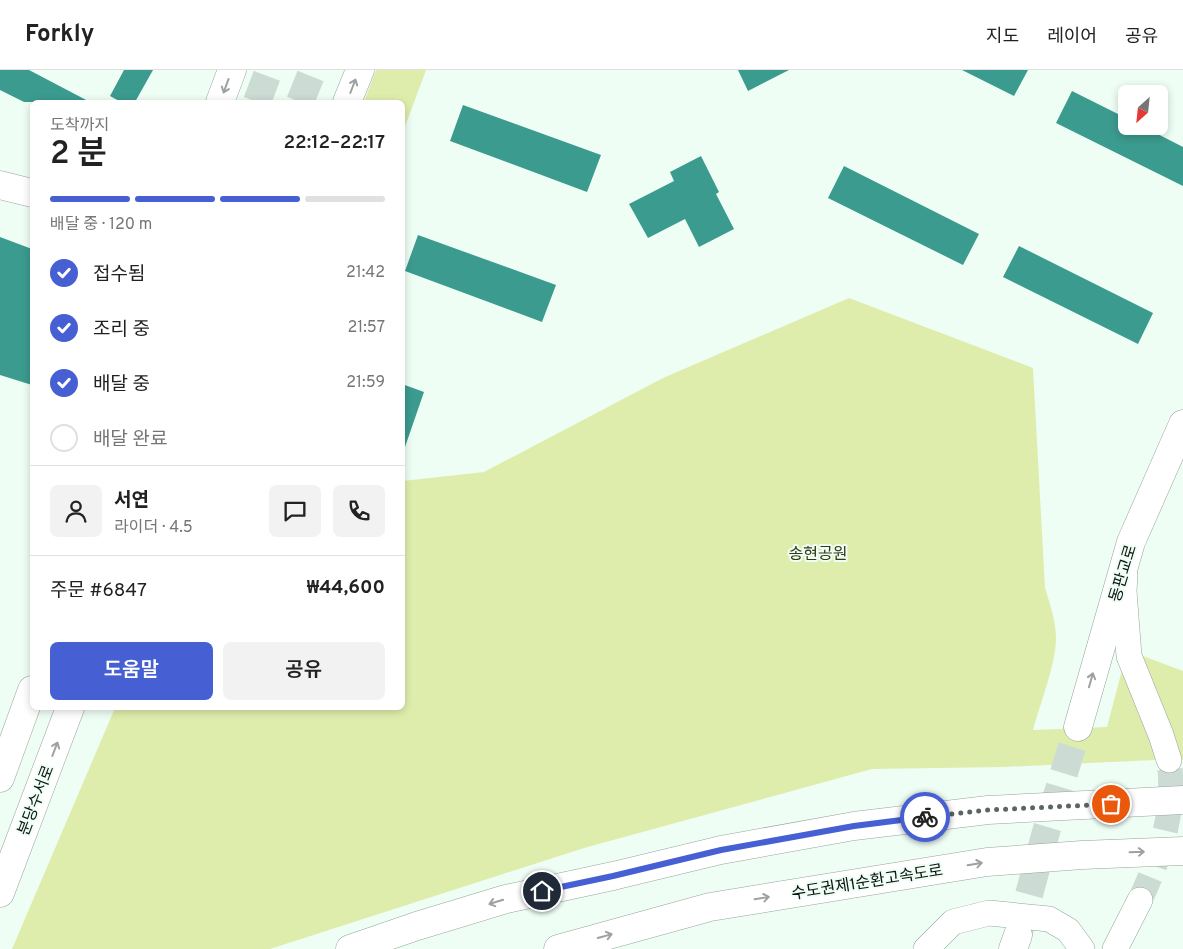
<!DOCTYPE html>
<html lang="ko">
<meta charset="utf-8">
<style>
body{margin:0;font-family:Overpass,"Noto Sans KR",sans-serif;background:#f2f2f2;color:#222;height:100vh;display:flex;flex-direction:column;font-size:19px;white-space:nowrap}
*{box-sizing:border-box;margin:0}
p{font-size:16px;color:#767676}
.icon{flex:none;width:28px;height:28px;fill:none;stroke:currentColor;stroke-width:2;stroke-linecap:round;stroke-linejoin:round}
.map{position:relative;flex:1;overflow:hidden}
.sheet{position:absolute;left:30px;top:30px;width:375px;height:610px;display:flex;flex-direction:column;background:#fff;border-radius:8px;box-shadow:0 2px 8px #0003}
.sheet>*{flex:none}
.needle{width:32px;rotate:207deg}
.controls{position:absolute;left:1118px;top:15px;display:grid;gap:10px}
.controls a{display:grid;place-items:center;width:50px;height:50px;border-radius:8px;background:#fff;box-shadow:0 2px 8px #0003;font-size:25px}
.pin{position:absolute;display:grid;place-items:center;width:42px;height:42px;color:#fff;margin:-21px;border:2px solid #fff;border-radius:50%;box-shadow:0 1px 5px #0007}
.courier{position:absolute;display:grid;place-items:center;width:50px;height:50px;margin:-25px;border:4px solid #465fd3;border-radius:50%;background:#fff;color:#222;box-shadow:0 1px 6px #0007}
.headline em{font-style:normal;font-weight:600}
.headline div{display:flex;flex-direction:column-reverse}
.headline{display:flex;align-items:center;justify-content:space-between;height:85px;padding:0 20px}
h1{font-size:32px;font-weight:600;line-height:38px}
.bar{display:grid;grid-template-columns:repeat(4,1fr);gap:8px 5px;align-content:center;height:60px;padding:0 20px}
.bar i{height:6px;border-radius:4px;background:#e0e0e0}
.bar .active{background:#465fd3}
.bar p{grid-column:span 4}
.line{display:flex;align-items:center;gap:12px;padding:0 20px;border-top:1px solid #e0e0e0}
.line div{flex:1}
.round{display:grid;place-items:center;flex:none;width:52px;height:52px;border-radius:8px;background:#f2f2f2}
ol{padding:0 20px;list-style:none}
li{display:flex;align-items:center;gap:15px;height:55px}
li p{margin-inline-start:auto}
li .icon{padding:5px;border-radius:50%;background:#465fd3;color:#fff;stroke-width:4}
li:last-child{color:#767676}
li i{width:28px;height:28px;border:2px solid #e0e0e0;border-radius:50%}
.button{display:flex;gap:10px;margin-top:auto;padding:10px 20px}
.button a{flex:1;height:58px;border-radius:8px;background:#465fd3;color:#fff;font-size:20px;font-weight:600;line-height:58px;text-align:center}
.button a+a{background:#f2f2f2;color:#222}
header{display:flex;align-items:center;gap:30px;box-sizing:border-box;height:70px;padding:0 25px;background:#fff;border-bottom:1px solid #e0e0e0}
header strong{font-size:24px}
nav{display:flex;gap:28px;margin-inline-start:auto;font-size:18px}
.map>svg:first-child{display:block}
.green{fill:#dfedac}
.building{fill:#3b9b8e}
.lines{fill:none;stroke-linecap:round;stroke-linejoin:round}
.minor-tunnel{stroke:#ccdbd3;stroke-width:25;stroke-dasharray:25 12;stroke-linecap:butt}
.secondary-tunnel{stroke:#ccdbd3;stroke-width:28;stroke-dasharray:28 14;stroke-linecap:butt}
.trunk-tunnel{stroke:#ccdbd3;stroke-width:28;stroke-dasharray:28 14;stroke-linecap:butt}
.minor-casing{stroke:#96a59c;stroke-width:26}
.tertiary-casing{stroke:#96a59c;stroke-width:29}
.secondary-casing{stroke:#96a59c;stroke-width:29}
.trunk-casing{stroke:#96a59c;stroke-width:29}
.motorway-casing{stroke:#96a59c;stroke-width:29}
.minor{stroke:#fff;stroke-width:25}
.tertiary{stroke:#fff;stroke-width:28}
.secondary{stroke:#fff;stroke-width:28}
.trunk{stroke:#fff;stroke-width:28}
.motorway{stroke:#fff;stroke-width:28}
.oneway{stroke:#9ea19f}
.done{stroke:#5c6560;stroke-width:5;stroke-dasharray:0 9}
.route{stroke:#465fd3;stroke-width:6}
.labels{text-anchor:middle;stroke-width:4;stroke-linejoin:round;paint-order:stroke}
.park-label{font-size:16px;fill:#333914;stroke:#eefef5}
.street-label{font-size:16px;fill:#0d1310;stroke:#eefef5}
</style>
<header>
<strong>Forkly</strong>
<nav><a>지도</a><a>레이어</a><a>공유</a></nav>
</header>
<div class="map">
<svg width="1183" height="879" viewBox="0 0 1183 879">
<rect width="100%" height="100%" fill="#eefef5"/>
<path class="green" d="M376 0H426L403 62 402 32H364Z
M849 228 1033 298 1045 518C1050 534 1056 551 1056 568 1056 594 1040 634 1033 660L1107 657 1122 600 1157 684 1155 690 1004 697 872 699 584 778 270 879H12L115 638H402L403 411 484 402 663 308Z
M1135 583 1183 601V690H1176Z"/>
<path class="building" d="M0 0H29L90 32H24L0 20Z
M124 0H153L135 32H121L110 26Z
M738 0H789L748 21Z
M962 0H1028L1014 26Z
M1072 21 1126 48V56H1142L1183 77V116L1056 53Z
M463 35 601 85 587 122 450 71Z
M701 86 719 122 716 124 734 159 699 177 685 149 648 168 629 134 674 111 670 102Z
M844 96 979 164 963 195 828 128Z
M418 165 556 215 542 252 405 201Z
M0 167 32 179V315L0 305Z
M1019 176 1153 243 1138 274 1003 207Z
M402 314 424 322 405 377H402Z"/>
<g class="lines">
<path class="minor-tunnel" d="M1140 830C1161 785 1176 740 1169 690"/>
<path class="secondary-tunnel" d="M1018 865 1046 762 1078 657"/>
<path class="trunk-tunnel" d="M257 32 269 0
M300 32 313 0"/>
<g class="minor-casing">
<path id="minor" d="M1125 505 1124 521 1129 586 1161 665 1169 690
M926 879 953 852 989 843 1049 849 1068 860 1082 879
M1115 879 1140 830"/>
</g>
<g class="tertiary-casing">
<path id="tertiary" d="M0 115 32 123"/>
</g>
<g class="secondary-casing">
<path id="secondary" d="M1078 657 1131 472 1183 354
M1013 879 1018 865"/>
</g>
<g class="trunk-casing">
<path id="trunk" d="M220 32 232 0
M347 32 360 0
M0 708 32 620
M0 823 70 638"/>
</g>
<g class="motorway-casing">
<path id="motorway" d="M350 879 417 856 506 829 613 806 721 780 854 756 988 740 1183 730
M558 879 710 837 987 792 1082 785 1183 781"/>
</g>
<use href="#minor" class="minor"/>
<use href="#tertiary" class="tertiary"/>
<use href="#secondary" class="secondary"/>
<use href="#trunk" class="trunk"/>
<use href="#motorway" class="motorway"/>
</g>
<defs><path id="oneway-shaft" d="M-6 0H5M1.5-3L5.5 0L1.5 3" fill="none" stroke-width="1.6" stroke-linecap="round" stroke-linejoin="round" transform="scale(1.25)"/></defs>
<g class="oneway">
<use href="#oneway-shaft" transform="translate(226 16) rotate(110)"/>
<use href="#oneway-shaft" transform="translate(353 16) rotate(-69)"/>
<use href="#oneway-shaft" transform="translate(1091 610) rotate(-74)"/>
<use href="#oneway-shaft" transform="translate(55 679) rotate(-69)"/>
<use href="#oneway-shaft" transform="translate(1137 782) rotate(-2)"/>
<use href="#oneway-shaft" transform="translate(975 794) rotate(-9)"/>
<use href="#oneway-shaft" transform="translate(762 828) rotate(-9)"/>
<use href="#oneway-shaft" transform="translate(496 832) rotate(163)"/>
<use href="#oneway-shaft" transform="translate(605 866) rotate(-15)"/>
</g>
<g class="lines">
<path class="done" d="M925 747 988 740 1111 734"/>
<path class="route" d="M542 821 613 806 721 780 854 756 925 747"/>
</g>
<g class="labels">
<g class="park-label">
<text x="818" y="489">송현공원</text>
</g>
<g class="street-label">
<text transform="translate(1122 503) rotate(-73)" y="6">동판교로</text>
<text transform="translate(35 730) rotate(-69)" y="6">분당수서로</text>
<text transform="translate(867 811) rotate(-9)" y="6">수도권제1순환고속도로</text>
</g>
</g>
</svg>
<div class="controls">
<a><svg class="needle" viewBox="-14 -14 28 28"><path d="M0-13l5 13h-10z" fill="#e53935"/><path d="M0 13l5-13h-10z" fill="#767676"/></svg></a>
</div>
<div class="pin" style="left:1111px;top:734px;background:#ea580c"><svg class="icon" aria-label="bag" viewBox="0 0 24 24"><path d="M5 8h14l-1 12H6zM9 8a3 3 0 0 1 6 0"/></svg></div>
<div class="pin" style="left:542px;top:821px;background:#1f2937"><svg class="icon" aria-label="home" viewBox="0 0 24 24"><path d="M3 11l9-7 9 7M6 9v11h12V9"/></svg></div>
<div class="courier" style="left:925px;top:747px"><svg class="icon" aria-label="bike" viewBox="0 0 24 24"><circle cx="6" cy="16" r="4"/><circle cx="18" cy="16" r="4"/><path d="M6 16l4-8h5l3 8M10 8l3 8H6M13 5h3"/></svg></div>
<section class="sheet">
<div class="headline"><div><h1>2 분</h1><p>도착까지</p></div><em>22:12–22:17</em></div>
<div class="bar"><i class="active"></i><i class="active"></i><i class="active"></i><i></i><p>배달 중 · 120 m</p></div>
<ol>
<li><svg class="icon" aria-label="check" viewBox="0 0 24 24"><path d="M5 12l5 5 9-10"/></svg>접수됨<p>21:42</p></li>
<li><svg class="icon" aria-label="check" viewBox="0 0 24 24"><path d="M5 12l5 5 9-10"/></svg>조리 중<p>21:57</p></li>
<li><svg class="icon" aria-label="check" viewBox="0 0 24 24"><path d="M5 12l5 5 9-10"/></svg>배달 중<p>21:59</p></li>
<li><i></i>배달 완료</li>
</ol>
<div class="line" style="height:90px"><a class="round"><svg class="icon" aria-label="person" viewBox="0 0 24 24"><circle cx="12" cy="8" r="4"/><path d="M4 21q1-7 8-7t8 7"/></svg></a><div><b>서연</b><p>라이더 · 4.5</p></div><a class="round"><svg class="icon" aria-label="chat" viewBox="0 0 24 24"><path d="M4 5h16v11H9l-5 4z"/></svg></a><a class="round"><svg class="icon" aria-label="phone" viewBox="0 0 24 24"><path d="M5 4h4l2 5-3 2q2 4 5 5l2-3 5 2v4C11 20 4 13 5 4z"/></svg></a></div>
<div class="line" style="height:65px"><div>주문 #6847</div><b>₩44,600</b></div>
<div class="button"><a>도움말</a><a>공유</a></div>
</section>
</div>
